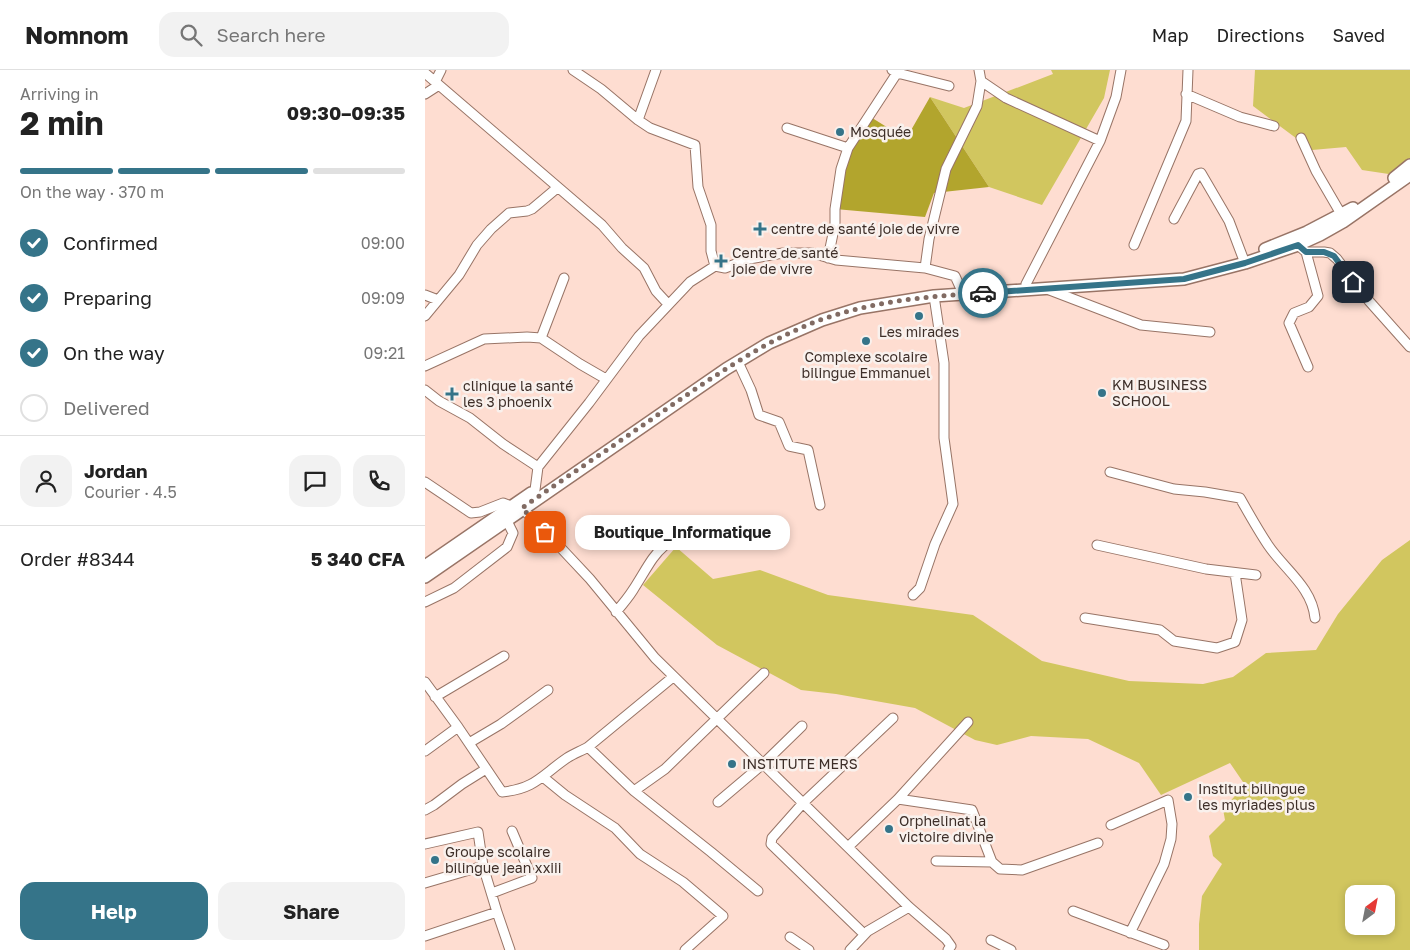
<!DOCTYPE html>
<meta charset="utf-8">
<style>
body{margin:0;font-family:"Golos Text",sans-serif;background:#f2f2f2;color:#222;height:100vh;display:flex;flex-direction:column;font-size:19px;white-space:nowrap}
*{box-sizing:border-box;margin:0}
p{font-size:16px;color:#767676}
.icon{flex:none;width:28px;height:28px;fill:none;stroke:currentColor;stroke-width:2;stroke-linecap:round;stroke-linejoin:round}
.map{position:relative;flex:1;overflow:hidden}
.side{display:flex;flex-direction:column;background:#fff;width:425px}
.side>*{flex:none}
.needle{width:32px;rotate:32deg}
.buttons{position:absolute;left:920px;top:815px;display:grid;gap:10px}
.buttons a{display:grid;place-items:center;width:50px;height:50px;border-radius:10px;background:#fff;box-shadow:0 2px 8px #0003;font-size:25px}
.pin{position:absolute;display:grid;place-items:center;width:42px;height:42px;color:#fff;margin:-21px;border-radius:10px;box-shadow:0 2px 8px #0006}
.courier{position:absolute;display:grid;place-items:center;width:50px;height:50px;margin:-25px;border:4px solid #357489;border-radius:50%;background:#fff;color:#222;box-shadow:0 1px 6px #0007}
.bubble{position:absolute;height:35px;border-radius:15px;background:#fff;box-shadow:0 2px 8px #0003;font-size:16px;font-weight:700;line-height:35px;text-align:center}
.head em{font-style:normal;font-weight:700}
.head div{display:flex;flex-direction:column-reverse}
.head{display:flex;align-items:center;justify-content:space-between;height:85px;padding:0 20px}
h1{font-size:32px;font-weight:700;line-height:38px}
.bar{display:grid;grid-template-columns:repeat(4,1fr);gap:8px 5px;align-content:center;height:60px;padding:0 20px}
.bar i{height:6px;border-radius:4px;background:#e0e0e0}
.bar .active{background:#357489}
.bar p{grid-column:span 4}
.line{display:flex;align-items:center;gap:12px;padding:0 20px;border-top:1px solid #e0e0e0}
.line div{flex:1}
.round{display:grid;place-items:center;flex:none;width:52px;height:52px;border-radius:15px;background:#f2f2f2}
ol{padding:0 20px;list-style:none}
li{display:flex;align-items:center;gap:15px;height:55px}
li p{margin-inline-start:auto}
li .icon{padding:5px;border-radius:50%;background:#357489;color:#fff;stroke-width:4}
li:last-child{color:#767676}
li i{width:28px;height:28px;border:2px solid #e0e0e0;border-radius:50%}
.primary-button{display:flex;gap:10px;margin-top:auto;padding:10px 20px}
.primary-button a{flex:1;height:58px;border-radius:15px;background:#357489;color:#fff;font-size:20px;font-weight:700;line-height:58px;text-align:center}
.primary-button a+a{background:#f2f2f2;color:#222}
header{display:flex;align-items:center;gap:30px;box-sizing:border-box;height:70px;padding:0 25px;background:#fff;border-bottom:1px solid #e0e0e0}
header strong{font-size:24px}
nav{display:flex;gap:28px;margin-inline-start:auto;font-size:18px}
.search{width:350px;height:45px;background:#f2f2f2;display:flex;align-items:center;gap:12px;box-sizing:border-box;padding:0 18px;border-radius:15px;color:#767676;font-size:19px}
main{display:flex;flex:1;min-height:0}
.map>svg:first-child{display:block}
.green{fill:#d1c65f;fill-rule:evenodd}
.forest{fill:#b2a52d}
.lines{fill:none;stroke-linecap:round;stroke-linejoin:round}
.minor-casing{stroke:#987466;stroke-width:11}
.major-casing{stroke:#987466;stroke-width:14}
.minor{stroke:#fff;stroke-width:9}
.major{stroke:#fff;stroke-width:11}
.done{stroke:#816b63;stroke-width:5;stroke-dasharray:0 9}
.route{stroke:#357489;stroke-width:6}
.poi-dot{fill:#357489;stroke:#f9f1ed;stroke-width:2}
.labels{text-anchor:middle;stroke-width:5;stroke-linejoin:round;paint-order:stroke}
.poi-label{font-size:14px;fill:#3d2e28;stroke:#f9f1ed;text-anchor:start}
</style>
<header>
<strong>Nomnom</strong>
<div class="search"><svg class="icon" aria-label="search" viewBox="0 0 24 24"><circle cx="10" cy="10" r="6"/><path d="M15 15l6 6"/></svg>Search here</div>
<nav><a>Map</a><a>Directions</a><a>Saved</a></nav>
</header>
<main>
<section class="side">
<div class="head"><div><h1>2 min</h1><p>Arriving in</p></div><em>09:30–09:35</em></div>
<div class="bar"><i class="active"></i><i class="active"></i><i class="active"></i><i></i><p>On the way · 370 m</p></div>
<ol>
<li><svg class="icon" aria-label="check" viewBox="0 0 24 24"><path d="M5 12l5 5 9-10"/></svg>Confirmed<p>09:00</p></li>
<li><svg class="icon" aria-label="check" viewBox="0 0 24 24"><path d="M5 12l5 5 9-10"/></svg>Preparing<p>09:09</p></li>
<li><svg class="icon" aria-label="check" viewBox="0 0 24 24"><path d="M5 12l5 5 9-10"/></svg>On the way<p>09:21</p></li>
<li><i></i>Delivered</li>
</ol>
<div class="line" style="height:90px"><a class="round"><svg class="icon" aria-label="person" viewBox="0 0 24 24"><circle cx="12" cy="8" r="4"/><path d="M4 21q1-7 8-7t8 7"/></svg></a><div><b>Jordan</b><p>Courier · 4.5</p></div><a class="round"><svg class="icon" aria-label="chat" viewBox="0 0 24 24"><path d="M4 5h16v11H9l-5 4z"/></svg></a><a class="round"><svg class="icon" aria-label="phone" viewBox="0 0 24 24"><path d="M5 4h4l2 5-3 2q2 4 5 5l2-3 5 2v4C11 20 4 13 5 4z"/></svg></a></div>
<div class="line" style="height:65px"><div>Order #8344</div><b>5 340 CFA</b></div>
<div class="primary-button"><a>Help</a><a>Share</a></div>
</section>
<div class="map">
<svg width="985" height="880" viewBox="0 0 985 880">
<rect width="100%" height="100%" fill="#feddd1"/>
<path class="green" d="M626 0H685L679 28 617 135 564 117 505 27 539 38 628 4Z
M830 0H985V105L977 106 937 100 921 77 887 80 828 36Z
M985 470V880H774V854L777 826 797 794 788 786 784 766 800 750 798 739 820 715 805 693 736 725 714 693 663 669 606 666 572 675 550 670 490 638 411 624 376 620 292 575 218 515 251 477 288 509 335 500 403 525 548 545 617 591 704 611 778 614 808 607 841 583 891 580 913 544 957 490ZM929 824H961V856H929Z"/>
<path class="forest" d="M505 27 564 117 509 123 500 147 410 139 416 99 444 46 481 69Z"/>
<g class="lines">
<g class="minor-casing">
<path id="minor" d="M148 0 176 19 213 50 225 58 270 75 273 117 286 155V181L290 196
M467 0 472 3 524 16
M0 3 177 155 197 178 219 198 231 221 243 234
M556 11 581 28 675 71
M10 12 16 0
M0 24 14 15
M761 24 815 47 849 56
M213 50 231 0
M362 58 423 78
M876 68 891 101 916 144
M749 149 773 104 776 103 804 151 818 188
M709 175 761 51 763 0
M873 175 881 182H899L905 183 912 189 944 231 985 277
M881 182 893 226 884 237 869 243 864 253 883 297
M403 188 410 154V139L416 99 423 78 474 0
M500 198 504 169 521 99 552 36 556 11 554 0
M601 214 675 71 691 27 696 0
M622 219 716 255 785 262
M0 225 13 230
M0 246 34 205 52 175 66 159 84 143 102 141 107 139 132 118
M116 268 155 294 181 309
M313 292 326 320 334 345 354 352 364 376 383 380 395 435
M0 296 59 269 102 267 116 268 139 208
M0 320 14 331 45 348 78 374 113 397 110 420
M113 397 164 333 214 266 265 212 290 196 300 198 324 189 358 183H387L411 190 500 198 530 206 535 217
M685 402 749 419 780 422 815 428C824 444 833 460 843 475 859 499 887 517 890 548
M0 412 46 443 55 442 78 433 86 436
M95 436 135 477 165 509 230 588 484 837 521 869 526 876 523 880
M672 475 781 499 831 505
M488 525 495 518 510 474 528 434 519 368V293L509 226
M0 532 29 518 82 477 88 463 81 449
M191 542C197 535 203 528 208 520 230 486 233 468 278 461
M660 548 735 560 749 571 792 578 810 572 817 550 810 503
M0 612 33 657 77 722C110 719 117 705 142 688 148 684 156 681 163 677L209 721 286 782 333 821
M10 627 79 586
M44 673 76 654 123 620
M163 677 248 607
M0 681 33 657
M118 707 140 725 190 758 215 784 258 812 298 846 260 880
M209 721 240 699 339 603
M473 729 543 652
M293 732 338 694 377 656
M0 740 9 735 37 714 61 699
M686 755 743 730 747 754 746 769 739 794 705 863
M0 774 53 762 58 796 72 842 0 866
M423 777 473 729 547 740 567 792 575 799 597 800 673 773
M511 791 567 792
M0 813 58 796
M67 823 107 808 87 761
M648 841 739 875
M72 842 85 880
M439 864 346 774 347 768 378 733 468 648
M365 867 384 880
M566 870 586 880
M425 880 443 861 484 837"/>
</g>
<g class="major-casing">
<path id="major" d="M969 108 985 95
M840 179 882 162 928 138
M0 496 106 423
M0 507 301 299 344 273 397 250 435 238 509 226 759 209 820 193 873 175 895 165 918 152 985 105"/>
</g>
<use href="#minor" class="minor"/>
<use href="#major" class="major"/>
</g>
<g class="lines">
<path class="done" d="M120 462 97 438C141 407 187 377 231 346 284 310 337 271 398 249 450 231 504 226 558 223"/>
<path class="route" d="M558 223 759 209 820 193 873 175 881 182H899L909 186 928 212"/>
</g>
<g class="poi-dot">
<circle cx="415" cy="62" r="5"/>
<path d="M332.5 151.5h5v5h5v5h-5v5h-5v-5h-5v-5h5z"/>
<path d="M293.5 183.5h5v5h5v5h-5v5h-5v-5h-5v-5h5z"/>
<circle cx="494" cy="246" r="5"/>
<circle cx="441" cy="271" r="5"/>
<circle cx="677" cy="323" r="5"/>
<path d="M24.5 316.5h5v5h5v5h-5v5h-5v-5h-5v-5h5z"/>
<circle cx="307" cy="694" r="5"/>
<circle cx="763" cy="727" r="5"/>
<circle cx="464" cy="759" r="5"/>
<circle cx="10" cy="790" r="5"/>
</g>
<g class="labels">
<g class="poi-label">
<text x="425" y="67">Mosquée</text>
<text x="346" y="164">centre de santé joie de vivre</text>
<text x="307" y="188">Centre de santé<tspan x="307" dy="16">joie de vivre</tspan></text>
<text x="494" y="267" text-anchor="middle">Les mirades</text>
<text x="441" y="292" text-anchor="middle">Complexe scolaire<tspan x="441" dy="16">bilingue Emmanuel</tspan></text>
<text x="687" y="320">KM BUSINESS<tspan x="687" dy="16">SCHOOL</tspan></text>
<text x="38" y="321">clinique la santé<tspan x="38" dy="16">les 3 phoenix</tspan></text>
<text x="317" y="699">INSTITUTE MERS</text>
<text x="773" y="724">Institut bilingue<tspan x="773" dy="16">les myriades plus</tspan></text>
<text x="474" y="756">Orphelinat la<tspan x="474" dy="16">victoire divine</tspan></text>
<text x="20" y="787">Groupe scolaire<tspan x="20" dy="16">bilingue jean xxiii</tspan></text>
</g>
</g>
</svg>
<div class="buttons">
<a><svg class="needle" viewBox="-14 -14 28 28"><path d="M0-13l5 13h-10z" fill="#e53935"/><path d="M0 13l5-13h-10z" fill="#767676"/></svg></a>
</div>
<div class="pin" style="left:120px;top:462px;background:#ea580c"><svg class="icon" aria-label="bag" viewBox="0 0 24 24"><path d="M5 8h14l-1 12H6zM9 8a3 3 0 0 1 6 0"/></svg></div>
<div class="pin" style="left:928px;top:212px;background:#1f2937"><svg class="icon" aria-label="home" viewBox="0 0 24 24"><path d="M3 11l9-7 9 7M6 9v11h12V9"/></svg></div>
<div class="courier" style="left:558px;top:223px"><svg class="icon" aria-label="car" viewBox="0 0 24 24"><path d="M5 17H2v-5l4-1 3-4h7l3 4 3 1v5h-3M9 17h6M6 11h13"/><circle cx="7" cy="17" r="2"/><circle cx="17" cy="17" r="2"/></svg></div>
<div class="bubble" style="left:150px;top:445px;width:215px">Boutique_Informatique</div>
</div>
</main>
